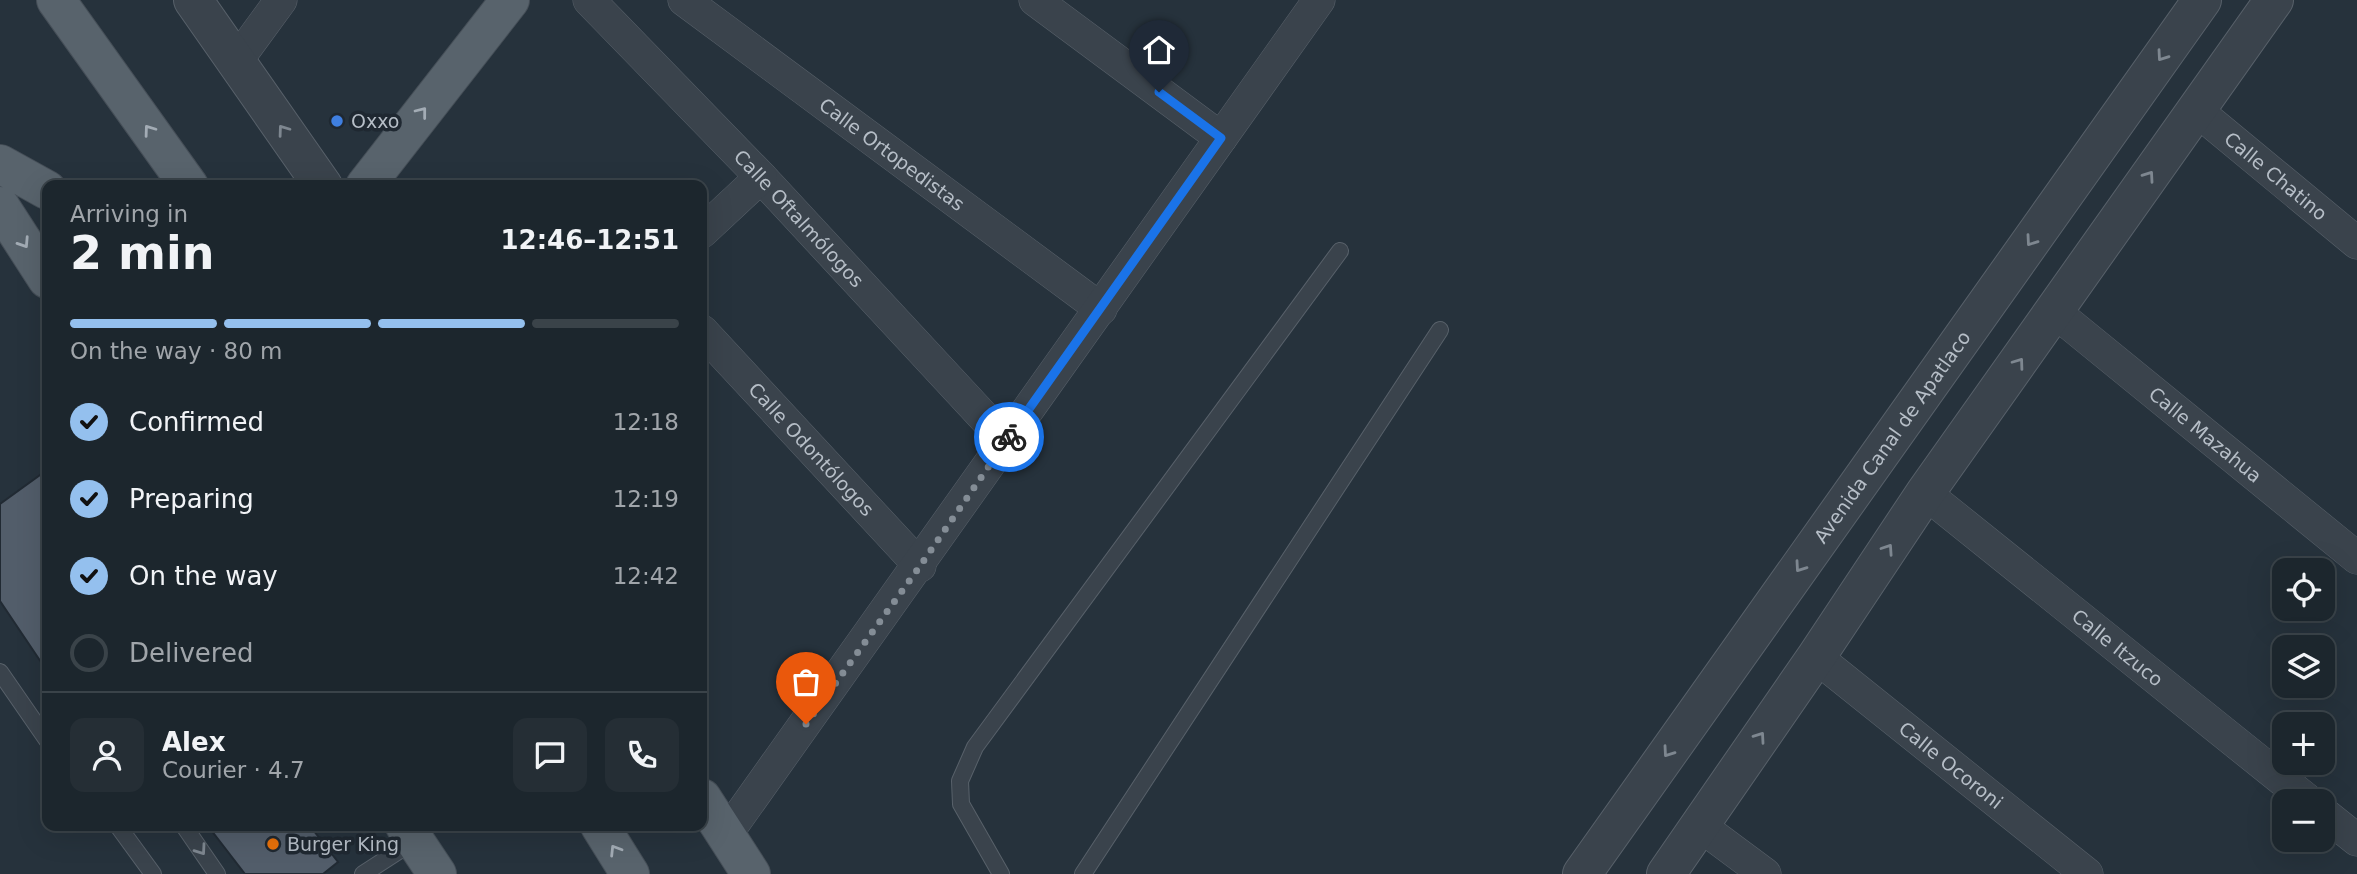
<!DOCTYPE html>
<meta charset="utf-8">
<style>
body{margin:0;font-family:"DejaVu Sans",sans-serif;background:#252e35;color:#f1f3f6;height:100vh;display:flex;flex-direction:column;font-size:26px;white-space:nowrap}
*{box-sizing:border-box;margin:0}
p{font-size:23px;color:#a0a5aa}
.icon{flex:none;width:38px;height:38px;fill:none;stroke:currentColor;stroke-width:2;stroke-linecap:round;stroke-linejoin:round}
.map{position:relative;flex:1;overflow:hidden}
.side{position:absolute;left:42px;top:180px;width:665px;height:651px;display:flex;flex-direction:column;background:#1c262d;border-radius:14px;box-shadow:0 7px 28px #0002,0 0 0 2px #3a4349}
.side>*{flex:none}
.fabs{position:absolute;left:2272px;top:558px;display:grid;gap:14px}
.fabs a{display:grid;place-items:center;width:63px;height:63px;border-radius:14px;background:#1c262d;box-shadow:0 7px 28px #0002,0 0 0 2px #3a4349;font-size:35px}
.pin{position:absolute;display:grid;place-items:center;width:60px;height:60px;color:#fff;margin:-72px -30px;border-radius:50% 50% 50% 0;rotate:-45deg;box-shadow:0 0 7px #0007}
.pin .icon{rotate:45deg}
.courier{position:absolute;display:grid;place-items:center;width:70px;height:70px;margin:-35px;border:5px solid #1a73e8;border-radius:50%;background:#fff;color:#222;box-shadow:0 2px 9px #0007}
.headline em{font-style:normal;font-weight:700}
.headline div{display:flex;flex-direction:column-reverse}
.headline{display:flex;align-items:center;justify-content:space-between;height:119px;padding:0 28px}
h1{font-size:46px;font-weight:700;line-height:52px}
.bar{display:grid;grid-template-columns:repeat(4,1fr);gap:10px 7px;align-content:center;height:84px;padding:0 28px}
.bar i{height:9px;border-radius:5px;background:#3a4349}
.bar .selected{background:#94c0ee}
.bar p{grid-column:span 4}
.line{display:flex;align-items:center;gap:18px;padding:0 28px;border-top:2px solid #3a4349}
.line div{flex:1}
.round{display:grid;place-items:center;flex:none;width:74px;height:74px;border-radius:14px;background:#252e35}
ol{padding:0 28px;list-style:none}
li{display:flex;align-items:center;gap:21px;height:77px}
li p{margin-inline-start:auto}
li .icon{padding:7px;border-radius:50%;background:#94c0ee;color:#111;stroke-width:4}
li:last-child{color:#a0a5aa}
li i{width:38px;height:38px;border:4px solid #3a4349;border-radius:50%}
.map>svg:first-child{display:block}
.building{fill:#525d6a;stroke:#212a33;stroke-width:2}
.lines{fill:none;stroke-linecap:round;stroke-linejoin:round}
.service-casing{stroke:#58616a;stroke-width:18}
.minor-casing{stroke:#58616a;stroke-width:33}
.tertiary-casing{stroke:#58616a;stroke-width:40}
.primary-casing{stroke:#464f58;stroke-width:40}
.service{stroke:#3a434c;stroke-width:16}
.minor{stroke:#3a434c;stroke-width:32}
.tertiary{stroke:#3a434c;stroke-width:38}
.primary{stroke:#58636c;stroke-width:38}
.oneway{stroke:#7e8790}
.oneway2{stroke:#a3acb5}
.done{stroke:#848d96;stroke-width:7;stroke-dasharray:0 12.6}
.route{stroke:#1a73e8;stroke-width:9}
.shop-dot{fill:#3f7fe0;stroke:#1f2831;stroke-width:2.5}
.food-dot{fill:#e8710a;stroke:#1f2831;stroke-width:2.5}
.labels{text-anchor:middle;stroke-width:7;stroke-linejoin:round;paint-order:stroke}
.poi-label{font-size:19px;fill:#b6bec7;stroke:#1f2831;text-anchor:start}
.street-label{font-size:19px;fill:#b6bec7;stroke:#1f2831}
</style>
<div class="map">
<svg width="2357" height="874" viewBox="0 0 2357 874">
<rect width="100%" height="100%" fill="#26323c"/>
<path class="building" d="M47 470V671L0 601V504Z
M208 826H310L338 862 323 874H245Z"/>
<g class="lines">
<g class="service-casing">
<path id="service" d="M0 672 47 740
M118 826 153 874
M184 826 217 874
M363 874 414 841
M1001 874 961 804 960 781 975 747 1340 251
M1083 874 1440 330"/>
</g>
<g class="minor-casing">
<g id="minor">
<path id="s1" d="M589 0 761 177 1006 441"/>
<path id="s2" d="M684 0 1101 309"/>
<path d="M1035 0 1221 138"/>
<path d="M235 63 281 0"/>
<path id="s3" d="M2195 109 2357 243"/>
<path d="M702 232 761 177"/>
<path id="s4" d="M2055 312 2357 558"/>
<path id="s5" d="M702 331 920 566"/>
<path id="s6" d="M1925 493 2310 802"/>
<path id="s7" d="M1816 657 2087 874"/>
<path d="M2322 812 2357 840"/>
<path d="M1699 825 1765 874"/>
<path d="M725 836C925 559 1121 279 1319 0"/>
</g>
</g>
<g class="tertiary-casing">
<g id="tertiary">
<path d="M193 0 323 186"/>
<path id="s8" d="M1582 874 2202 0"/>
<path d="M1666 874 1816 657 1925 493 2274 0"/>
</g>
</g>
<g class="primary-casing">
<path id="primary" d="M56 0 189 186
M0 164 47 190
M365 186 510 0
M0 206 47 279
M702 798 751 874
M405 826 437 874
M600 826 630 874"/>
</g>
<use href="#service" class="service"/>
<use href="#minor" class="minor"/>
<use href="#tertiary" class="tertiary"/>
<use href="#primary" class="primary"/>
</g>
<defs><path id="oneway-chevron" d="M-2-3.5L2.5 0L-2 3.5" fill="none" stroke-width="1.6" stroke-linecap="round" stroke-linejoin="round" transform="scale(1.75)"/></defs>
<g class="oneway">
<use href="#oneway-chevron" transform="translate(2162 56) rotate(125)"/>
<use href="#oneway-chevron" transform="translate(283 130) rotate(-126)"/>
<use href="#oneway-chevron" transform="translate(2149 176) rotate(-55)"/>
<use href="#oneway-chevron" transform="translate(2031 241) rotate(125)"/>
<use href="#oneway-chevron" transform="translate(2019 363) rotate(-54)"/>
<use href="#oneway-chevron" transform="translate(1888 549) rotate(-56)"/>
<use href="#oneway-chevron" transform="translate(1800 567) rotate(125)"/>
<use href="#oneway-chevron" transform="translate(1760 737) rotate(-55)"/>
<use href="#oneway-chevron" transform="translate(1668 752) rotate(125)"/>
<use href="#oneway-chevron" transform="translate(201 850) rotate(55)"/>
</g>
<g class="oneway2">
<use href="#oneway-chevron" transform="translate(422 112) rotate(-52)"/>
<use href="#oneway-chevron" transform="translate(149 130) rotate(-126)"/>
<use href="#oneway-chevron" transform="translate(24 243) rotate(57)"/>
<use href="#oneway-chevron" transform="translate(615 850) rotate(-122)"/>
</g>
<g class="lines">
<path class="done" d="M806 724 920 566 1009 437"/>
<path class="route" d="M1009 437 1221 138 1159 92"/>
</g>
<circle class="shop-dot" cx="337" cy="121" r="7"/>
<circle class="food-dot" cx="273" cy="844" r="7"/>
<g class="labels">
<g class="poi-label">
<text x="351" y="128">Oxxo</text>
<text x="287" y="851">Burger King</text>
</g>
<g class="street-label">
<text dy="7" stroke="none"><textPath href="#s2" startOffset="259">Calle Ortopedistas</textPath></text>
<text dy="7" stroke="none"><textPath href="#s3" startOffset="105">Calle Chatino</textPath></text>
<text dy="7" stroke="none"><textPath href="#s1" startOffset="303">Calle Oftalmólogos</textPath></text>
<text dy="7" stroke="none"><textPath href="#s4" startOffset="194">Calle Mazahua</textPath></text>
<text dy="7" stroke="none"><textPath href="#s8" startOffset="536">Avenida Canal de Apatlaco</textPath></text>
<text dy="7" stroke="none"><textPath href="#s5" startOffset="161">Calle Odontólogos</textPath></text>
<text dy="7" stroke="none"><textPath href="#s6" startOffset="247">Calle Itzuco</textPath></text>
<text dy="7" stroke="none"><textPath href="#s7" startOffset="173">Calle Ocoroni</textPath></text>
</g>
</g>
</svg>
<div class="fabs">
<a><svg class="icon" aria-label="locate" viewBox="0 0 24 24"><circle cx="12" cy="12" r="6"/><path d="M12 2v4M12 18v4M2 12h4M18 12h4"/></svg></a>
<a><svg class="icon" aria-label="layers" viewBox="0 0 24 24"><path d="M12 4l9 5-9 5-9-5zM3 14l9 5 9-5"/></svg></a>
<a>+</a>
<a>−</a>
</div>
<div class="pin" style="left:806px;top:724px;background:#ea580c"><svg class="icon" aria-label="bag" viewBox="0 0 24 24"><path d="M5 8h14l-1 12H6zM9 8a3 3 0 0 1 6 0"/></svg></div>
<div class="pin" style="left:1159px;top:92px;background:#1f2937"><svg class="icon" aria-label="home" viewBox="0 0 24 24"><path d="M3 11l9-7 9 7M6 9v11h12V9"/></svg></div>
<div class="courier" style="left:1009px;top:437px"><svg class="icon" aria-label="bike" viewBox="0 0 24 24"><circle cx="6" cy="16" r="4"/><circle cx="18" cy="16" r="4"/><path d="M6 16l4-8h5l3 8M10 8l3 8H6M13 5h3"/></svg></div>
<section class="side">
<div class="headline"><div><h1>2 min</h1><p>Arriving in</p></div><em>12:46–12:51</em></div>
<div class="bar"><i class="selected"></i><i class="selected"></i><i class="selected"></i><i></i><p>On the way · 80 m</p></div>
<ol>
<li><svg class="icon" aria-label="check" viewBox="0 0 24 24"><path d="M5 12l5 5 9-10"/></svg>Confirmed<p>12:18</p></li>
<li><svg class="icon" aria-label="check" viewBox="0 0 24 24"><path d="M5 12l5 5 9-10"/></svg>Preparing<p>12:19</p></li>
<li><svg class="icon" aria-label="check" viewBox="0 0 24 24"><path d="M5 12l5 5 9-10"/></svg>On the way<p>12:42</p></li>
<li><i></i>Delivered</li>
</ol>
<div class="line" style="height:126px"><a class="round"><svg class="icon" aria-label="person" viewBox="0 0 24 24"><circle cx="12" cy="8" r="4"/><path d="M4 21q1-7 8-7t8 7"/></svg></a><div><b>Alex</b><p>Courier · 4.7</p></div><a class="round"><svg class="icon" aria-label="chat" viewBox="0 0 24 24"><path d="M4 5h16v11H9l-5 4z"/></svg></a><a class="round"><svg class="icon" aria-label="phone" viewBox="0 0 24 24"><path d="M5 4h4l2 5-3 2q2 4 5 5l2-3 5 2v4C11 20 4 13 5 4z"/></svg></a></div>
</section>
</div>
